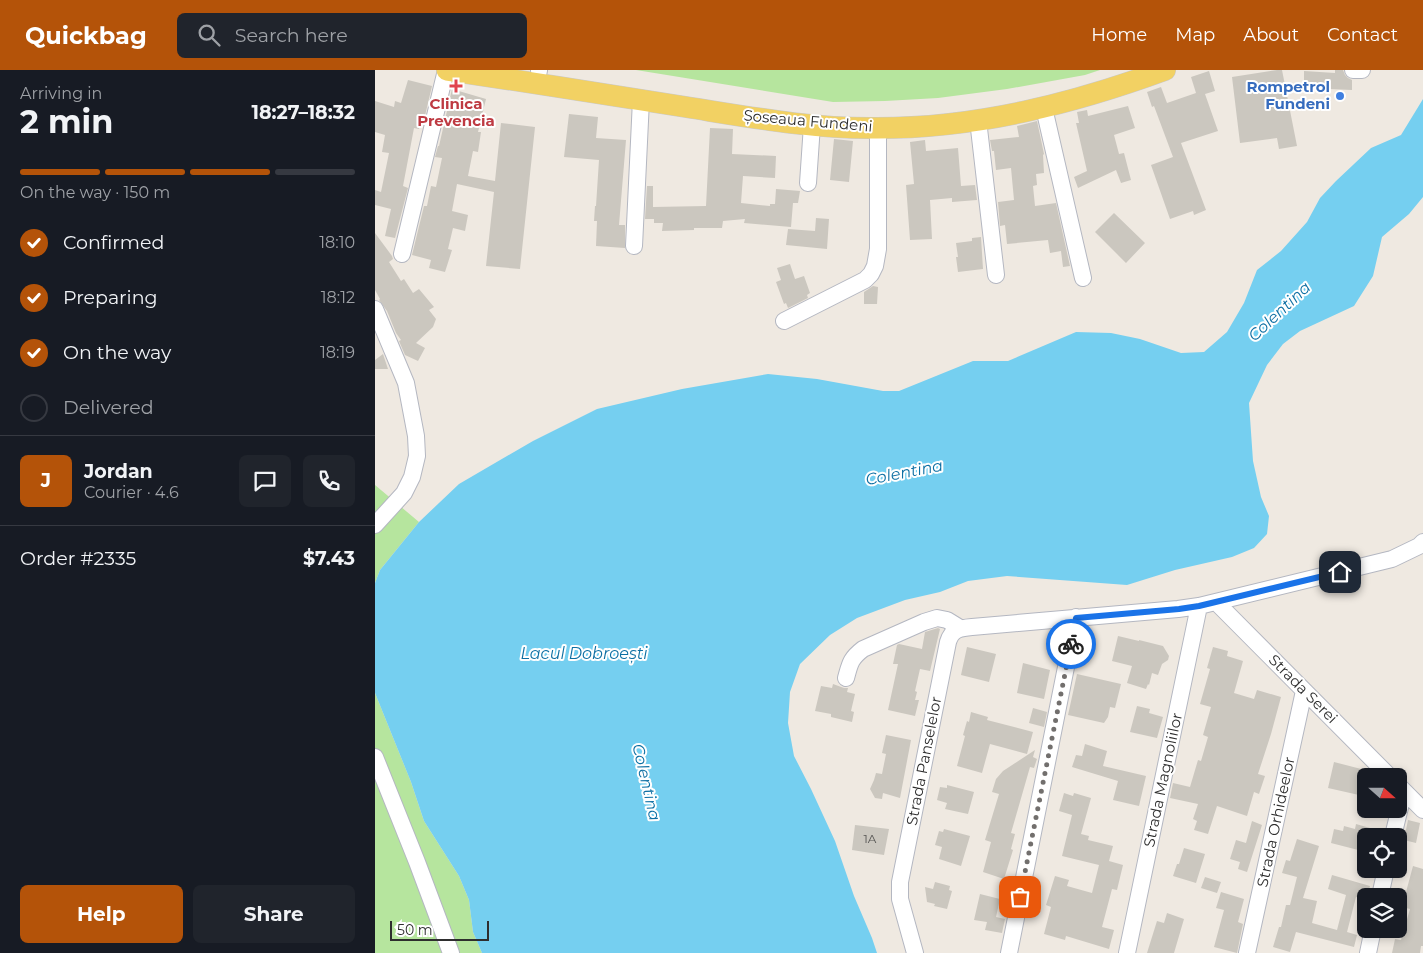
<!DOCTYPE html>
<meta charset="utf-8">
<style>
body{margin:0;font-family:Montserrat,sans-serif;background:#20242c;color:#f1f3f6;height:100vh;display:flex;flex-direction:column;font-size:19px;white-space:nowrap}
*{box-sizing:border-box;margin:0}
p{font-size:16px;color:#9ea1a6}
.icon{flex:none;width:28px;height:28px;fill:none;stroke:currentColor;stroke-width:2;stroke-linecap:round;stroke-linejoin:round}
.map{position:relative;flex:1;overflow:hidden}
.side{display:flex;flex-direction:column;background:#171b24;width:375px}
.side>*{flex:none}
.needle{width:32px;rotate:111deg}
.buttons{position:absolute;left:982px;top:698px;display:grid;gap:10px}
.buttons a{display:grid;place-items:center;width:50px;height:50px;border-radius:8px;background:#171b24;box-shadow:0 2px 8px #0003;font-size:25px}
.scale{position:absolute;left:15px;bottom:12px;width:99px;box-sizing:border-box;padding-left:5px;border:2px solid #2e2e2e;border-top:0;font-size:14px;line-height:18px;white-space:nowrap;color:#2e2e2e;-webkit-text-stroke:4px #fff;paint-order:stroke}
.pin{position:absolute;display:grid;place-items:center;width:42px;height:42px;color:#fff;margin:-21px;border-radius:10px;box-shadow:0 2px 8px #0006}
.courier{position:absolute;display:grid;place-items:center;width:50px;height:50px;margin:-25px;border:4px solid #1a73e8;border-radius:50%;background:#fff;color:#222;box-shadow:0 1px 6px #0007}
.head em{font-style:normal;font-weight:700}
.head div{display:flex;flex-direction:column-reverse}
.head{display:flex;align-items:center;justify-content:space-between;height:85px;padding:0 20px}
h1{font-size:32px;font-weight:700;line-height:38px}
.bar{display:grid;grid-template-columns:repeat(4,1fr);gap:8px 5px;align-content:center;height:60px;padding:0 20px}
.bar i{height:6px;border-radius:4px;background:#363941}
.bar .on{background:#b45309}
.bar p{grid-column:span 4}
.line{display:flex;align-items:center;gap:12px;padding:0 20px;border-top:1px solid #363941}
.line div{flex:1}
.round{display:grid;place-items:center;flex:none;width:52px;height:52px;border-radius:8px;background:#20242c}
ol{padding:0 20px;list-style:none}
li{display:flex;align-items:center;gap:15px;height:55px}
li p{margin-inline-start:auto}
li .icon{padding:5px;border-radius:50%;background:#b45309;color:#fff;stroke-width:4}
li:last-child{color:#9ea1a6}
li i{width:28px;height:28px;border:2px solid #363941;border-radius:50%}
.action{display:flex;gap:10px;margin-top:auto;padding:10px 20px}
.action a{flex:1;height:58px;border-radius:8px;background:#b45309;color:#fff;font-size:20px;font-weight:700;line-height:58px;text-align:center}
.action a+a{background:#20242c;color:#f1f3f6}
header{display:flex;align-items:center;gap:30px;box-sizing:border-box;height:70px;padding:0 25px;background:#b45309;color:#fff}
header strong{font-size:24px}
nav{display:flex;gap:28px;margin-inline-start:auto;font-size:18px}
.search{width:350px;height:45px;background:#20242c;display:flex;align-items:center;gap:12px;box-sizing:border-box;padding:0 18px;border-radius:8px;color:#9ea1a6;font-size:19px}
main{display:flex;flex:1;min-height:0}
.map>svg:first-child{display:block}
.green{fill:#b6e59e}
.water{fill:#75cff0}
.building{fill:#cbc7bf}
.lines{fill:none;stroke-linecap:round;stroke-linejoin:round}
.minor-casing{stroke:#b4b7c1;stroke-width:18}
.major-casing{stroke:#c9c9c9;stroke-width:22}
.minor{stroke:#fff;stroke-width:16}
.major{stroke:#f2d163;stroke-width:21}
.done{stroke:#726f6d;stroke-width:5;stroke-dasharray:0 9}
.route{stroke:#1a73e8;stroke-width:6}
.health-dot{fill:#e0444e;stroke:#fff;stroke-width:2}
.shop-dot{fill:#3f7fe0;stroke:#fff;stroke-width:2}
.labels{text-anchor:middle;stroke-width:4;stroke-linejoin:round;paint-order:stroke}
.number-label{font-size:12px;fill:#555452}
.shop-label{font-size:15px;font-weight:bold;fill:#366cbe;stroke:#fff;text-anchor:end}
.health-label{font-size:15px;font-weight:bold;fill:#be3a42;stroke:#fff}
.street-label{font-size:15px;fill:#2e2e2e;stroke:#fff}
.water-label{font-size:16px;font-style:italic;fill:#0d6fa3;stroke:#fff}
</style>
<header>
<strong>Quickbag</strong>
<div class="search"><svg class="icon" aria-label="search" viewBox="0 0 24 24"><circle cx="10" cy="10" r="6"/><path d="M15 15l6 6"/></svg>Search here</div>
<nav><a>Home</a><a>Map</a><a>About</a><a>Contact</a></nav>
</header>
<main>
<section class="side">
<div class="head"><div><h1>2 min</h1><p>Arriving in</p></div><em>18:27–18:32</em></div>
<div class="bar"><i class="on"></i><i class="on"></i><i class="on"></i><i></i><p>On the way · 150 m</p></div>
<ol>
<li><svg class="icon" aria-label="check" viewBox="0 0 24 24"><path d="M5 12l5 5 9-10"/></svg>Confirmed<p>18:10</p></li>
<li><svg class="icon" aria-label="check" viewBox="0 0 24 24"><path d="M5 12l5 5 9-10"/></svg>Preparing<p>18:12</p></li>
<li><svg class="icon" aria-label="check" viewBox="0 0 24 24"><path d="M5 12l5 5 9-10"/></svg>On the way<p>18:19</p></li>
<li><i></i>Delivered</li>
</ol>
<div class="line" style="height:90px"><b class="round" style="background:#b45309;color:#fff">J</b><div><b>Jordan</b><p>Courier · 4.6</p></div><a class="round"><svg class="icon" aria-label="chat" viewBox="0 0 24 24"><path d="M4 5h16v11H9l-5 4z"/></svg></a><a class="round"><svg class="icon" aria-label="phone" viewBox="0 0 24 24"><path d="M5 4h4l2 5-3 2q2 4 5 5l2-3 5 2v4C11 20 4 13 5 4z"/></svg></a></div>
<div class="line" style="height:65px"><div>Order #2335</div><b>$7.43</b></div>
<div class="action"><a>Help</a><a>Share</a></div>
</section>
<div class="map">
<svg width="1048" height="883" viewBox="0 0 1048 883">
<rect width="100%" height="100%" fill="#efe9e1"/>
<path class="green" d="M261 0H725L710 5 632 19 563 28 510 31 458 32Z
M0 415 44 452 5 500 0 513Z
M0 623 36 712 49 751 84 806 94 830 98 862 107 883H0Z"/>
<path class="water" d="M1048 29V127L1034 144 1007 167 998 206 979 236 925 261 908 274 892 295 874 333 878 391 886 427 894 446 892 464 879 478 857 487 800 500 752 515 632 506 593 511 565 522 530 530 482 548 455 565 425 594 415 622 413 653 419 686 436 719 460 771 479 826 497 868 502 883H107L98 862 94 830 84 806 49 751 36 712 0 623V513L5 500 44 452 84 414 158 371 222 339 307 319 393 304 442 309 508 321H524L598 291H633L701 262 736 263 765 269 806 283 829 282 852 262 869 233 882 200 906 181 932 152 945 128 961 111 996 78 1026 65Z"/>
<path class="building" d="M902 0H907L922 76 904 79 902 68 865 73 857 7Z
M960 0H968L970 5 973 8 977 10V20L954 19 955 15 929 14V1L960 3Z
M834 1 840 21 830 24 843 61 806 73 831 140 819 145 818 141 795 149 776 95 798 87 779 36 777 37 772 22 786 17 792 33 821 23 816 7Z
M33 10 57 16 49 50 46 49 44 59 39 58 28 116 33 118 20 168 10 166 16 139 0 135V120L6 122 14 83 7 82 10 65 0 62V31L19 37 20 31 26 33Z
M77 19 111 29 103 62H106L103 82 98 81 93 106 120 111 126 53 160 57 145 199 111 196 119 122 82 114 77 141 93 145 90 161 78 158 73 179 77 180 70 202 54 198 56 190 37 185 49 136H52L56 116 61 117 67 88 60 87 63 76H64Z
M753 36 760 58 739 65 744 84 749 83 756 110 746 113 741 100 703 118 699 107 712 101 701 53H704L702 42 712 40 713 46Z
M194 44 223 47 221 68 251 70 244 155H250V178L221 176 222 151H219L220 136H221L224 90 189 87Z
M662 51 669 84 668 85 669 103 661 104 662 115 658 116 660 136 681 133 695 196 688 197 686 181 675 183 673 170 632 174 630 155 625 156 623 132 639 130 636 98 621 100 619 81H617L615 70 644 67 642 56Z
M335 58 358 59 357 84 401 86 400 108 368 106 366 133 395 136V134H400L401 119 425 121 423 133H418L416 157 369 153 370 149 348 151 347 158H319V160L287 161 288 153H279V149H270L272 116H278V137L331 136Z
M459 69 478 71 474 112 455 110Z
M550 70 551 81 583 78 586 116 600 115 602 130 577 132V128L555 130 557 169 535 170 531 115 539 114 535 72Z
M739 143 770 173 751 193 720 162Z
M441 148 454 149 452 179 411 175 413 159 440 161Z
M0 163 17 186 18 189 14 192 26 211 29 209 38 223 44 219 59 237 54 240 61 249 58 257 41 273 50 278 43 291 30 285 24 271 26 270 21 263 12 241 4 230 5 229 0 220Z
M606 167 608 199 583 202 581 187H583L581 173 597 171V168Z
M415 194 420 209 429 206 435 223 432 225 433 228 413 238 411 233 409 234 401 212 406 210 402 198Z
M498 216 503 217 502 234H489V222Z
M8 284 13 299H0V290Z
M563 558 565 559 555 601 545 599 540 621 542 622 540 630H544L540 646 513 640 523 594H518L522 575 524 574 547 579 550 562Z
M743 566 764 571V570L788 576 794 586 793 590 787 594 783 605 777 603 774 615 773 614 771 619 752 613 757 596 737 591Z
M592 577 621 584 614 612 586 605Z
M838 577 853 581 852 586 868 591 859 623 879 629 882 620 906 627 896 664 883 704 890 706 884 724 879 722 872 746 842 736 833 764 819 760 822 751 818 749 823 734 795 728 798 713 815 717 823 690 826 691 833 667 828 665 836 637 825 634 835 599 832 598Z
M648 593 675 600 669 629 642 623Z
M702 604 746 614 740 638 735 637 733 647 729 653 693 645Z
M458 614 469 618H473L472 622 480 624 476 641 479 642 477 652 456 647V644L440 641 446 616 457 618Z
M762 636 775 639 774 643 788 647 782 668 755 662Z
M658 638 672 642 669 657 654 653Z
M596 642 613 647 612 650 658 662 652 684 615 674 607 703 582 696 590 666 588 665 592 651 594 652Z
M511 665 536 670 525 728 508 723 507 729 500 728 495 719 499 710 501 703 507 704 511 684 507 683Z
M710 674 732 681 728 696 771 706 764 736 738 730 743 711 697 697 701 685 707 686Z
M660 680 658 687 662 689 659 698 655 697 636 763 640 764 636 779 638 780 629 809 608 802 616 772 610 770 624 724 617 722 621 709 628 701Z
M959 692 990 700 984 725 953 718Z
M572 715 599 722 593 744 570 739 572 733 562 730 565 717 572 718Z
M689 723 698 726 699 723 716 728 706 764 714 766 713 770 738 776 734 791 748 795 742 820 737 819 727 857 739 860 734 879 691 866 690 870 669 864 676 837 671 835 680 806 694 810 692 816 717 823 724 795 687 786 697 745 684 741Z
M1033 750 1045 753 1041 773 1029 770Z
M877 751 887 755 872 802 863 799 865 792 855 789 861 770 871 773Z
M981 754 1009 762 1008 766H991V782L956 773 959 759 968 761 969 756 980 759Z
M480 755 514 759 509 785 477 780Z
M569 759 595 766 586 796 564 789 567 777 560 775 564 761 568 762Z
M922 769 944 776 928 828 942 831 937 853 962 860 971 825 953 819 957 805 995 816 991 830 981 827 972 862 982 865 979 877 921 862 915 882 898 877 904 857H906L911 835H915L922 807 907 803 911 790 915 791Z
M809 778 830 784 821 813 798 806 802 794H804Z
M1038 796 1048 799V876H1046L1045 883H1017L1020 869 1026 870 1035 839 1027 837Z
M830 807 846 812 842 823 826 818Z
M560 812 575 816 574 820 577 821 572 839 559 836 560 834 552 832 550 817 558 819Z
M846 822 869 829 863 852 868 854 862 883 839 877 849 840 841 838Z
M605 824 625 829 621 847 630 849 627 863 610 860 612 852 599 850Z
M792 843 809 849 799 883H772L782 851 789 853Z"/>
<g class="lines">
<g class="minor-casing">
<path id="minor" d="M978 0H987
M164 1V0
M669 38 708 208
M603 50 621 205
M433 113 437 55
M259 176 266 30
M27 184 71 0
M0 239 31 313 41 366 42 386 37 407 29 423 0 455
M409 251 490 210 496 204 500 196 503 179V58
M841 532 1014 706
M471 608C475 594 475 589 488 579L549 552 562 548 572 550 585 558
M0 687 42 792 76 883
M1024 716 1048 740
M1018 766 1029 721
M1005 826 1011 799
M540 883 525 829V812L573 572C577 559 585 558 597 557L803 539 824 536 1017 489 1044 476 1048 472
M634 883 701 547
M752 883 824 536
M872 883 929 621
M993 883 998 859"/>
</g>
<g class="major-casing">
<path id="major" d="M72 0C152 12 231 24 311 37 374 47 438 59 502 58 602 58 697 34 790 0"/>
</g>
<use href="#minor" class="minor"/>
<use href="#major" class="major"/>
</g>
<g class="lines">
<path class="done" d="M645 827 696 574"/>
<path class="route" d="M696 574 701 548 804 539 824 536 965 502"/>
</g>
<path class="health-dot" d="M78.5 8.5h5v5h5v5h-5v5h-5v-5h-5v-5h5z"/>
<circle class="shop-dot" cx="965" cy="26" r="5"/>
<g class="labels">
<g class="number-label">
<text x="495" y="773">1A</text>
</g>
<g class="shop-label">
<text x="955" y="22">Rompetrol<tspan x="955" dy="17">Fundeni</tspan></text>
</g>
<g class="health-label">
<text x="81" y="39">Clinica<tspan x="81" dy="17">Prevencia</tspan></text>
</g>
<g class="street-label">
<text transform="translate(433 51) rotate(5)" y="5">Șoseaua Fundeni</text>
<text transform="translate(928 619) rotate(45)" y="5">Strada Serei</text>
<text transform="translate(549 691) rotate(-79)" y="5">Strada Panselelor</text>
<text transform="translate(788 710) rotate(-78)" y="5">Strada Magnoliilor</text>
<text transform="translate(901 752) rotate(-78)" y="5">Strada Orhideelor</text>
</g>
<g class="water-label">
<text transform="translate(904 241) rotate(-43)" y="6">Colentina</text>
<text transform="translate(529 402) rotate(-11)" y="6">Colentina</text>
<text x="209" y="589">Lacul Dobroești</text>
<text transform="translate(272 712) rotate(77)" y="6">Colentina</text>
</g>
</g>
</svg>
<div class="buttons">
<a><svg class="needle" viewBox="-14 -14 28 28"><path d="M0-13l5 13h-10z" fill="#e53935"/><path d="M0 13l5-13h-10z" fill="#9ea1a6"/></svg></a>
<a><svg class="icon" aria-label="locate" viewBox="0 0 24 24"><circle cx="12" cy="12" r="6"/><path d="M12 2v4M12 18v4M2 12h4M18 12h4"/></svg></a>
<a><svg class="icon" aria-label="layers" viewBox="0 0 24 24"><path d="M12 4l9 5-9 5-9-5zM3 14l9 5 9-5"/></svg></a>
</div>
<div class="scale">50 m</div>
<div class="pin" style="left:645px;top:827px;background:#ea580c"><svg class="icon" aria-label="bag" viewBox="0 0 24 24"><path d="M5 8h14l-1 12H6zM9 8a3 3 0 0 1 6 0"/></svg></div>
<div class="pin" style="left:965px;top:502px;background:#1f2937"><svg class="icon" aria-label="home" viewBox="0 0 24 24"><path d="M3 11l9-7 9 7M6 9v11h12V9"/></svg></div>
<div class="courier" style="left:696px;top:574px"><svg class="icon" aria-label="bike" viewBox="0 0 24 24"><circle cx="6" cy="16" r="4"/><circle cx="18" cy="16" r="4"/><path d="M6 16l4-8h5l3 8M10 8l3 8H6M13 5h3"/></svg></div>
</div>
</main>
